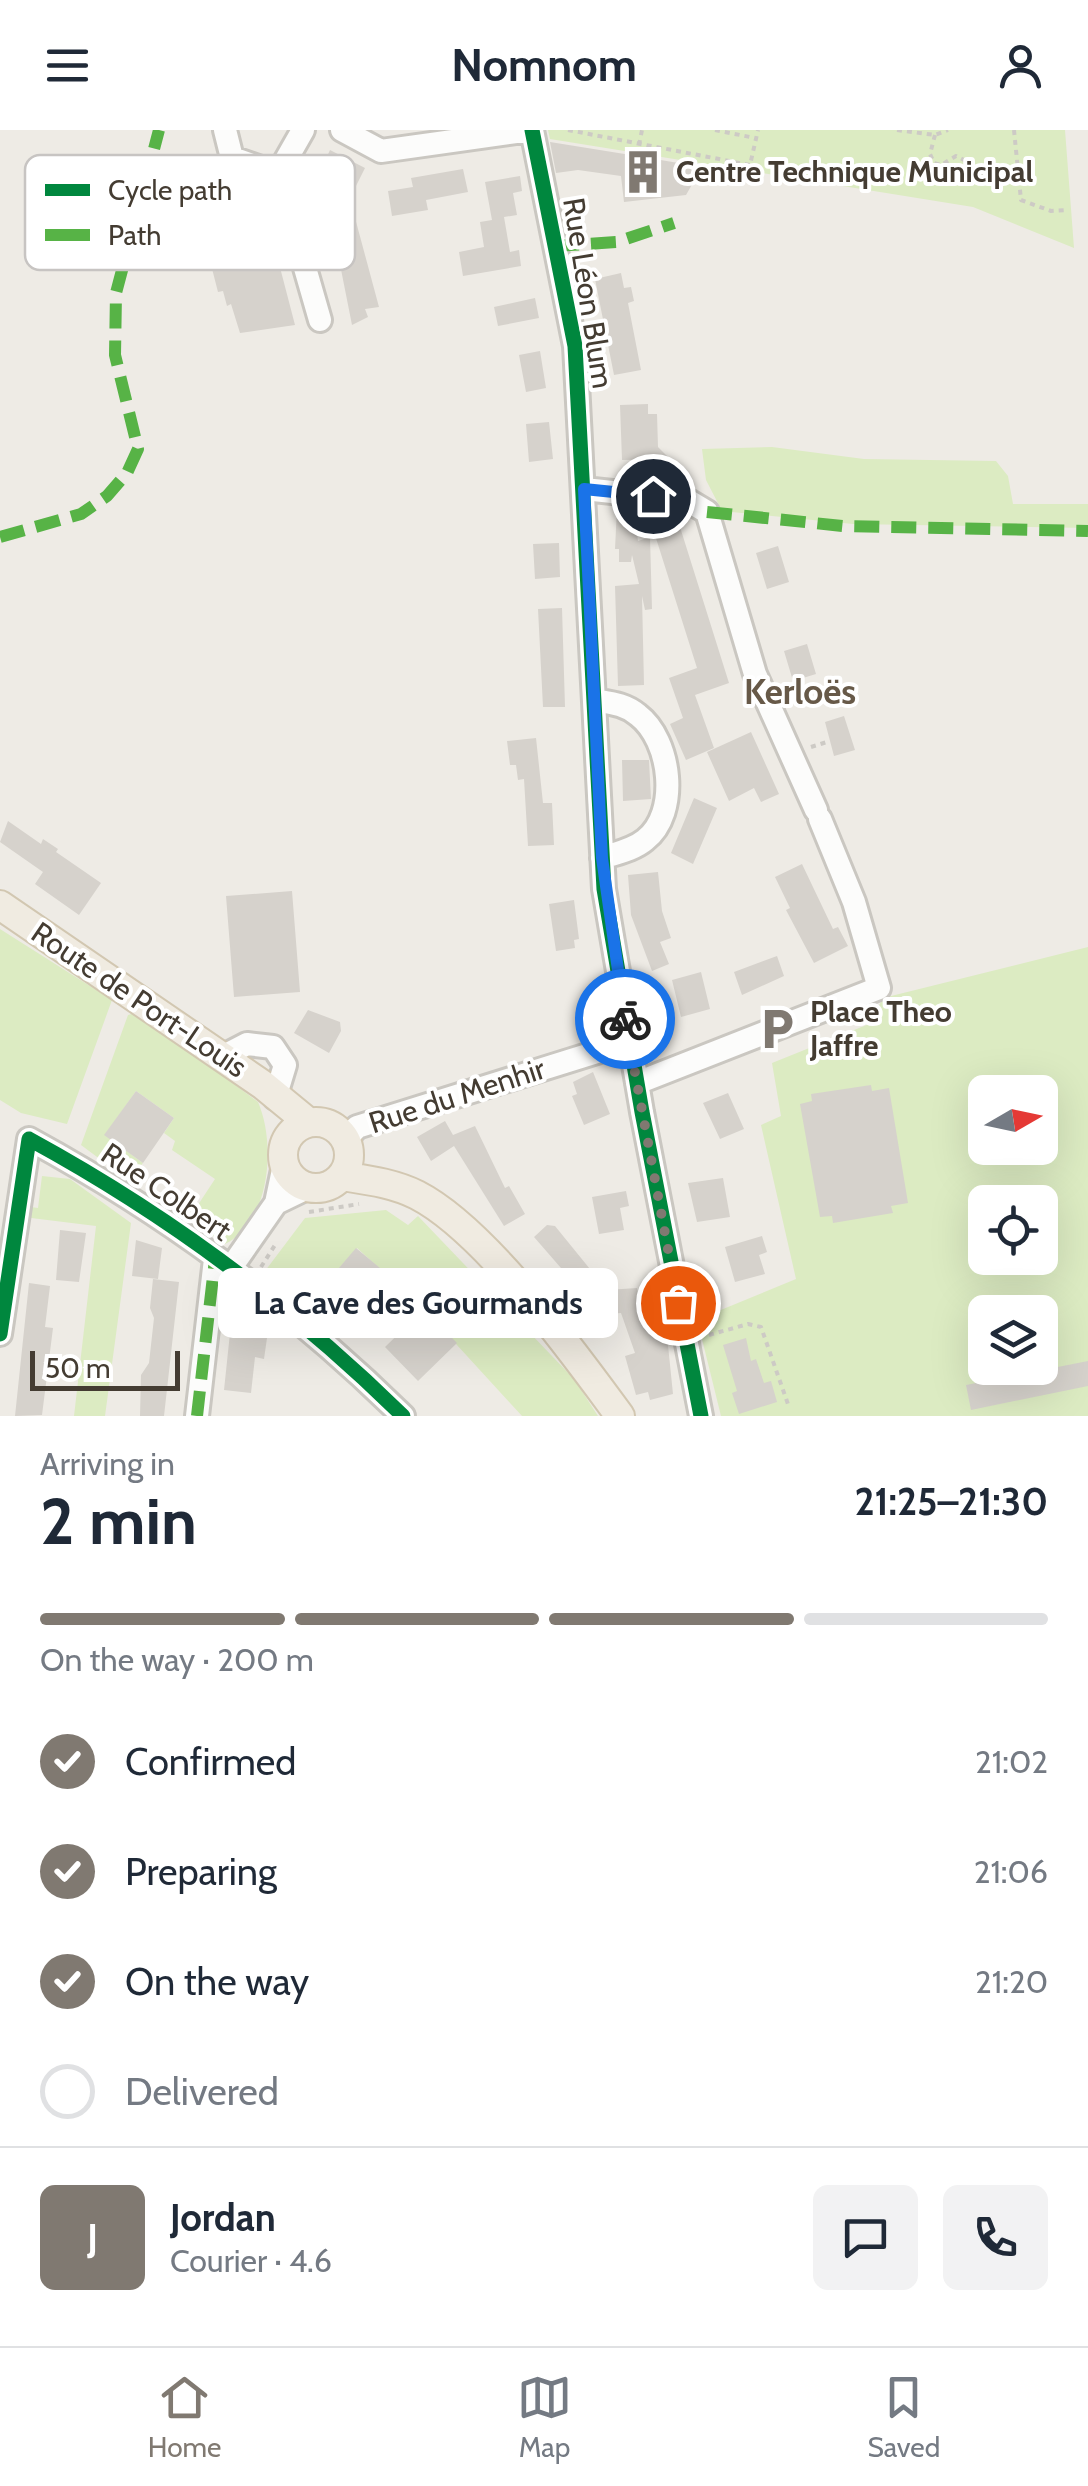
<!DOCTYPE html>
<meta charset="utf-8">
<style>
body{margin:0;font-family:Cabin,sans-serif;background:#f2f2f3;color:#1f2937;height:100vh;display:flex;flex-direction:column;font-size:38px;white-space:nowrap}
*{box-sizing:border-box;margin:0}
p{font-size:32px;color:#747a83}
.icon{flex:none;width:55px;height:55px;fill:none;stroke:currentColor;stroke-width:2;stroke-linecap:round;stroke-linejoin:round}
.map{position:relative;height:1286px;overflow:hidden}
.panel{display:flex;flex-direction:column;background:#fff;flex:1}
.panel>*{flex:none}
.needle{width:65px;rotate:81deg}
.controls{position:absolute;left:968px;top:945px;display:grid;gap:20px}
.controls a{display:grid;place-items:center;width:90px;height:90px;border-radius:15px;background:#fff;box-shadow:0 10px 40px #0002;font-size:50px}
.scale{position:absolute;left:30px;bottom:25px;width:150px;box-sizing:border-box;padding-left:10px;border:5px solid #443c32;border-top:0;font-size:28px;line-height:35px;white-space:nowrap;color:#443c32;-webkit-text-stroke:8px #fff;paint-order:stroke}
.pin{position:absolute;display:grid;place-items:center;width:85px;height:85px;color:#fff;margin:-42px;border:5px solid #fff;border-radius:50%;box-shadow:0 2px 10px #0007}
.courier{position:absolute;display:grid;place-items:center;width:100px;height:100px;margin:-50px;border:8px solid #1a73e8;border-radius:50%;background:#fff;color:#222;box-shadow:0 2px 12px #0007}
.bubble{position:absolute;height:70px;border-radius:15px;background:#fff;box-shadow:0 10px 40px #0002;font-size:32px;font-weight:700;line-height:70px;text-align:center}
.summary em{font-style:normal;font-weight:700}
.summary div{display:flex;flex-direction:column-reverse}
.summary{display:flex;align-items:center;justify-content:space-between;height:170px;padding:0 40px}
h1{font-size:65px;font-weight:700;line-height:75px}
.bar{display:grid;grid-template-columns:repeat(4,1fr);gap:15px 10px;align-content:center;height:120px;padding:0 40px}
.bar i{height:12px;border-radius:8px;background:#e0e1e3}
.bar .current{background:#807971}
.bar p{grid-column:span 4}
.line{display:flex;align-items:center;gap:25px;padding:0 40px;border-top:2px solid #e0e1e3}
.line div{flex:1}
.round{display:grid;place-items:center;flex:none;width:105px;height:105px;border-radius:15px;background:#f2f2f3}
ol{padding:0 40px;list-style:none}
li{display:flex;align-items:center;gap:30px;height:110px}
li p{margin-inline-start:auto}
li .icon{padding:10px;border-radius:50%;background:#807971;color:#fff;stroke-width:4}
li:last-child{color:#747a83}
li i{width:55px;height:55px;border:5px solid #e0e1e3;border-radius:50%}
header{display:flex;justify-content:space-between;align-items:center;height:130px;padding:0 40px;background:#fff;font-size:45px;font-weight:700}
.tabs{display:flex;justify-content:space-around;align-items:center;height:140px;border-top:2px solid #e0e1e3;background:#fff;font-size:28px;color:#747a83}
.tabs a{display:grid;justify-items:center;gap:5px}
.tabs .current{color:#807971}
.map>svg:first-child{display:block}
.green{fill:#dcebc2;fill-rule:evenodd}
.building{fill:#d6d2cc}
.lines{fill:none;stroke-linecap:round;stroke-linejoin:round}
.minor-casing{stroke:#cac7c1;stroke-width:28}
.major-casing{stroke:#d2c7b1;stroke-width:32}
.path{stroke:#cdcac5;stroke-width:4;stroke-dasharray:5 5;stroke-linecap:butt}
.minor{stroke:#fcfcfb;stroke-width:22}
.major{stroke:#f0ebe1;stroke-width:28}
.quiet{stroke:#57b346;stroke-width:12;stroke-dasharray:25 12;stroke-linecap:butt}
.cycleway-casing{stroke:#fff;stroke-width:21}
.cycleway{stroke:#00873e;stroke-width:15}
.done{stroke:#807971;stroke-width:10;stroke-dasharray:0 18}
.route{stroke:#1a73e8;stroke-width:12}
.labels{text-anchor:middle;stroke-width:8;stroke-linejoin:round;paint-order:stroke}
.poi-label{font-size:30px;font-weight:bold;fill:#443c32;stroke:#fff;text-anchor:start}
.street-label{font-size:30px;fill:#443c32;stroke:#fff}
.quarter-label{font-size:35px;font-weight:bold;fill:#675948;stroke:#fff}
.key{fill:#fff;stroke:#c7c4c2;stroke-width:2.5}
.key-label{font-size:28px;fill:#443c32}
</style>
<header><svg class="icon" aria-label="menu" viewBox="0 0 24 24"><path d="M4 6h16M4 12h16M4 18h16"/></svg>Nomnom<svg class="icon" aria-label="person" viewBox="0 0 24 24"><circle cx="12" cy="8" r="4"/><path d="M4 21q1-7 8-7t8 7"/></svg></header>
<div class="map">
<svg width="1088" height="1286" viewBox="0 0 1088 1286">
<rect width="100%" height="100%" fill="#eeebe5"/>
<path class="green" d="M548 0H1065L1074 118 973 77 550 9Z
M772 317 864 329 996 331 1008 346 1013 374H1088V398L853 394 722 381 706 350 702 319Z
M0 799 112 870 67 994 21 983 0 970Z
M1088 817V1286H721L700 1201 713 1198 711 1184 796 1149 761 995 781 986 772 933 869 894 883 868ZM985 962H1040V1018H985ZM985 1072H1040V1128H985ZM985 1182H1040V1238H985Z
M138 882 258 972C276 1013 271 1092 225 1114L175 1081 179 1075 192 1084 215 1049 172 1020 175 1011 164 1003 174 988 136 961 105 1005 143 1033 128 1050 81 1015 128 885Z
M42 1046 70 1049 131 1093 105 1286H74L96 1096 23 1087 24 1076 38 1078Z
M386 1080 408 1095 418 1086 574 1249 598 1286H522L424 1179 357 1118 321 1159 309 1158 299 1173 262 1145 305 1088Z"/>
<path class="building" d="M550 12 637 26 702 37 686 65 624 72 621 46 578 40 556 43Z
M330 20 365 38 353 62 318 46Z
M463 39 468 62 426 70 428 80 392 86 388 61 413 57 411 48Z
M520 46 522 61 513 63 517 85 504 87 510 122 519 120 521 136 463 146 459 122 484 117 480 92 492 90 485 52Z
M258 53 295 195 240 203 231 174 227 176 223 161 218 162 208 123 217 121 216 112 258 101 246 97 236 58Z
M351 73 379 177 365 179 368 187 352 195 333 99 319 101 316 81Z
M621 143 624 158 631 157 634 171 628 173 641 240 614 245 595 149Z
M535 168 539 188 498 196 494 177Z
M540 221 546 258 526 262 519 225Z
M648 274V284H657L658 317 670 329 622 330 620 275Z
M549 292 553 329 529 332 526 294Z
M617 378 634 379 638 411 650 407 652 479 645 480 642 466 644 555 618 556 615 456 639 454 632 425 631 432H619V419H615Z
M680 397 729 553 695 565 714 618 686 630 670 594 683 588 669 548 697 538 655 405Z
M559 413 560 447 535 449 533 414Z
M778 416 789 452 767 459 756 423Z
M562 478 565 577H543L538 479Z
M807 514 816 544 793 551 784 521Z
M844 586 855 620 834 626 825 592Z
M751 602 779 664 761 672 754 658 729 671 707 622Z
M536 608 543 673H552L554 715 528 716 524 649 518 650 516 635H510L507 611Z
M622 630H649L651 669 623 671Z
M694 668 717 678 693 734 671 723Z
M8 691 41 714 43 709 58 719 56 722 101 753 79 785 35 754 43 742 0 712Z
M802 734 833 799 838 797 848 816 814 833 786 780 790 778 775 747Z
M658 742 662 781 671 808 660 812 669 834 652 841 631 785 628 745Z
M292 761 300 862 234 867 226 766Z
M574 770 579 809 574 810 575 818 556 821 549 774Z
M777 826 784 846 742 865 734 842Z
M701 842 710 879 681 887 672 850Z
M308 880 340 892 341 901 329 923 294 903Z
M593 942 610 984 584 995 572 966 577 964 573 952Z
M871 955 872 961 889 958 908 1073 891 1076 893 1083 833 1093 832 1086 820 1087 800 974 812 971 811 964Z
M136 961 174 988 143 1033 104 1005Z
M728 963 744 999 720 1009 703 973Z
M445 991 453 1005 475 996 505 1058 509 1056 525 1084 504 1096 454 1016 431 1031 417 1007Z
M723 1048 730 1087 697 1092 688 1053Z
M626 1061 629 1076 620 1078 624 1100 599 1104 592 1067Z
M547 1095 555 1096 607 1160 637 1158 641 1195 665 1186 673 1264 650 1270 648 1262 636 1265 625 1226 635 1223 621 1183 597 1185 578 1163 581 1161 534 1107Z
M60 1100 86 1103 79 1152 56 1150Z
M762 1106 767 1122 759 1125 765 1144 735 1152 725 1117Z
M136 1110 162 1118 158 1149 132 1146Z
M356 1118 392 1148 357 1190 321 1159Z
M153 1149 179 1152 164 1286H140L141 1245 149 1233 154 1188 150 1178Z
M29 1153 50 1156 45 1197 53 1198 42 1285 15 1286Z
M424 1179 457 1213 418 1251 385 1217Z
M232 1184 262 1187 259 1207 267 1208 264 1229 255 1227 251 1263 224 1260Z
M746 1208 751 1231 756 1229 764 1253 771 1251 777 1272 739 1284 732 1263 737 1261 723 1215Z
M1088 1231V1256L971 1280 966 1255Z"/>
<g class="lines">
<g class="minor-casing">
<path id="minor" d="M225 0 232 28 278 44 303 0
M342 0 381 21 531 0
M532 0 575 216 604 759 642 982 701 1286
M278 44 320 190
M584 359 687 370 707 382 755 544 816 680
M594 570C611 573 625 574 638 585 671 610 680 683 645 710 633 720 616 723 602 728
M222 927 247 914 273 917 285 935 275 968
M637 953 879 858 854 772 820 689
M346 1009 357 997 629 912
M276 1073 309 1057
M230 1139 276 1073 284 1035
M0 1204 29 1009C165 1083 293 1178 403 1286
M197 1286 215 1129"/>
</g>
<g class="major-casing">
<path id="major" d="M0 775 263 955 308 992
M283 1025a33 33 0 1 1 66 0a33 33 0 1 1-66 0Z
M342 1046C367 1050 393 1053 417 1065 485 1100 573 1222 620 1286"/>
</g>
<path class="path" d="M568 0 750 35 758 0
M715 0 755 8
M897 0 935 5 948 0
M1014 0 1021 70 1051 81 1067 80
M935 5 930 24 934 33 941 35 956 26 964 30 971 45 1017 48
M639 15 642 0
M811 617 830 611
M309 1082 359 1074
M261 1137 275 1115
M709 1205 748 1194 761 1197 789 1277"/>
<use href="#minor" class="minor"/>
<use href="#major" class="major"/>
<path class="quiet" d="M554 116 617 112 674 93
M707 382 843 396 1088 401
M0 407 81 384 107 366 127 343 138 319 115 225 116 163 159 0
M197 1286 215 1129"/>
<g class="cycleway-casing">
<path id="cycleway" d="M532 0 575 216 604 759 642 982 701 1286
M0 1204 29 1009C165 1083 293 1178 403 1286"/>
</g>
<use href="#cycleway" class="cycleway"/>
</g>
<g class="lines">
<path class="done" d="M625 889 678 1173"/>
<path class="route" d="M625 889 602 728 584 359 653 366"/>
</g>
<defs>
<g id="building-bare" transform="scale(3.45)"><path d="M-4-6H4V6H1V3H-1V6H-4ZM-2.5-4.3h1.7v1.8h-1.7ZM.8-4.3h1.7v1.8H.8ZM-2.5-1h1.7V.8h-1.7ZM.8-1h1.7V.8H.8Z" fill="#807971" stroke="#fff" stroke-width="2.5" paint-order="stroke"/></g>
<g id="parking-bare" transform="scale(3.45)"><path d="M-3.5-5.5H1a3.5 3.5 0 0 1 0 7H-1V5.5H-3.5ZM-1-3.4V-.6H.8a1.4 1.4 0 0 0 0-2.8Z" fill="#807971" stroke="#fff" stroke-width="2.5" paint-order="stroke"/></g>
</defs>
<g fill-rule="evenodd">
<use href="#building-bare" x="643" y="42"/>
<use href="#parking-bare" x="777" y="899"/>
</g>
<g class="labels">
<g class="poi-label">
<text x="676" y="52">Centre Technique Municipal</text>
<text x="810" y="892">Place Theo<tspan x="810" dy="34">Jaffre</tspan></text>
</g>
<g class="street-label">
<text transform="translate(588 163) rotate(81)" y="10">Rue Léon Blum</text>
<text transform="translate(139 870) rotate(34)" y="10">Route de Port-Louis</text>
<text transform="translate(457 966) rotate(-18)" y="10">Rue du Menhir</text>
<text transform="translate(166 1062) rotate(34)" y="10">Rue Colbert</text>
</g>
<g class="quarter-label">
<text x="800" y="574">Kerloës</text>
</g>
</g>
<rect x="25" y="25" width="330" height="115" rx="15" class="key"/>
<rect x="45" y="54" width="45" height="12" fill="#00873e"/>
<rect x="45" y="99" width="45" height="12" fill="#57b346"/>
<g class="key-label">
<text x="108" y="70">Cycle path</text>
<text x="108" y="115">Path</text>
</g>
</svg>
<div class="controls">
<a><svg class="needle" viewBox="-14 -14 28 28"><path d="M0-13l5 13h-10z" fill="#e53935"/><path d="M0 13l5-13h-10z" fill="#747a83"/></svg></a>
<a><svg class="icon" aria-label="locate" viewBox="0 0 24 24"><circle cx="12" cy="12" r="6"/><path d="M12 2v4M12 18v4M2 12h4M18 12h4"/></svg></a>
<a><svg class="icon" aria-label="layers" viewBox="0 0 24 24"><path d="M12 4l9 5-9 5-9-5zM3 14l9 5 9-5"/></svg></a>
</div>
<div class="scale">50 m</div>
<div class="pin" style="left:678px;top:1173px;background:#ea580c"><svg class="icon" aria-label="bag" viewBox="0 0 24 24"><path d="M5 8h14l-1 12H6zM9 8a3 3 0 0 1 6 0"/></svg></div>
<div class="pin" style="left:653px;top:366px;background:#1f2937"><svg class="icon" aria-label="home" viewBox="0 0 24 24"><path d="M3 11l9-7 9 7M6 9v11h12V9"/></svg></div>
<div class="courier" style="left:625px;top:889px"><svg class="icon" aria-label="bike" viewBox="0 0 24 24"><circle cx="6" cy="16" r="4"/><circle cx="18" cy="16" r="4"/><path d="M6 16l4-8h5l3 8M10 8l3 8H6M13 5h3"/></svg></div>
<div class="bubble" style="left:218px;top:1138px;width:400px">La Cave des Gourmands</div>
</div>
<section class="panel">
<div class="summary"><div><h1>2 min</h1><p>Arriving in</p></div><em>21:25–21:30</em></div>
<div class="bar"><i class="current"></i><i class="current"></i><i class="current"></i><i></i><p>On the way · 200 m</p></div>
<ol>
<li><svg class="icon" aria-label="check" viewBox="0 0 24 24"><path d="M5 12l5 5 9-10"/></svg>Confirmed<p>21:02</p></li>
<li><svg class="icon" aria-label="check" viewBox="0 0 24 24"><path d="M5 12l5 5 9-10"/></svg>Preparing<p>21:06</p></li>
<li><svg class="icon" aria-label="check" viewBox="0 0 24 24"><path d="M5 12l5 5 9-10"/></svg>On the way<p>21:20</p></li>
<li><i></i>Delivered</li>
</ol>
<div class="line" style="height:180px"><b class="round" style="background:#807971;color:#fff">J</b><div><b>Jordan</b><p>Courier · 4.6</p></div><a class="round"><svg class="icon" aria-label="chat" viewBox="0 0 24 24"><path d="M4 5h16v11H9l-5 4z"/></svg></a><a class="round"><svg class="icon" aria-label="phone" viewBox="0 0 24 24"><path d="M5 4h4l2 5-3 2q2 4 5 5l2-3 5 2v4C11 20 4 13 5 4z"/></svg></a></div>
</section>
<nav class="tabs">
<a class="current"><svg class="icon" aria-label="home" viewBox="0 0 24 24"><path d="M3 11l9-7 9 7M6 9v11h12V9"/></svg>Home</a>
<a><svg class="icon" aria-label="map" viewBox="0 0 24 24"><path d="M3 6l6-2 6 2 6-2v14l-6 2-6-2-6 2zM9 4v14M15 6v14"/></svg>Map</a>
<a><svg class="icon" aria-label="saved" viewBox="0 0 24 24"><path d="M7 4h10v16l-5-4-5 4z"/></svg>Saved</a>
</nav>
